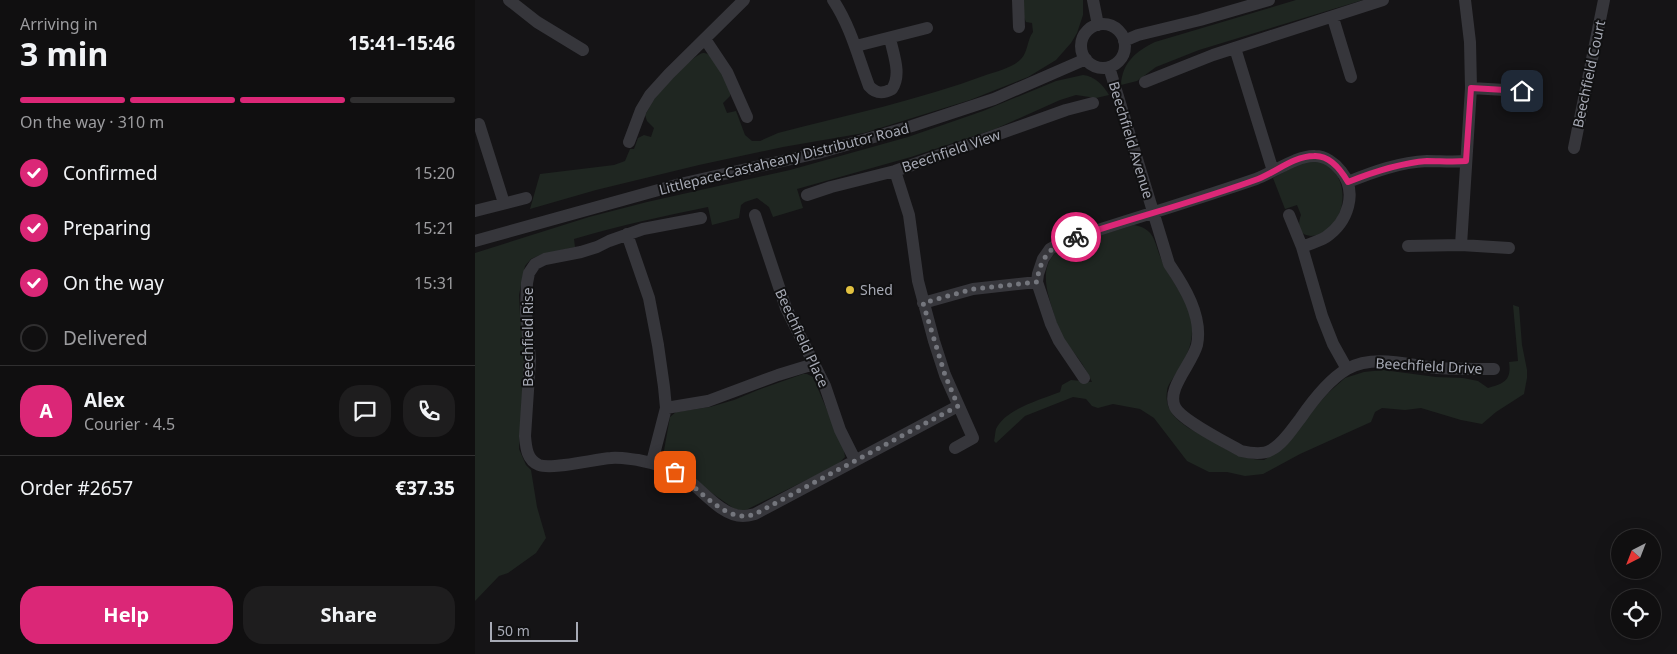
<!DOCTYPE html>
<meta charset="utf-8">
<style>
body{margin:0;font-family:"Noto Sans",sans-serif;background:#1e1d1e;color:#f1f3f6;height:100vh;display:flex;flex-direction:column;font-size:19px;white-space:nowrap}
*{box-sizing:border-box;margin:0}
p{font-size:16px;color:#9c9c9f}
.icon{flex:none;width:28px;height:28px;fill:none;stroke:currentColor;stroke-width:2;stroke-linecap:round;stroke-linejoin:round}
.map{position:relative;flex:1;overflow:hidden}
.side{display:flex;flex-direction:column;background:#100f10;width:475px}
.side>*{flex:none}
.needle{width:32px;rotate:222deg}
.buttons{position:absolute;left:1136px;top:529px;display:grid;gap:10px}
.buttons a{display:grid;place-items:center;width:50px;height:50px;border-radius:50%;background:#100f10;box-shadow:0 5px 20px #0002,0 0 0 1px #302f30;font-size:25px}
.scale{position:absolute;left:15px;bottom:12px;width:88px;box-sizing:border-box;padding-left:5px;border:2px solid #a7aab5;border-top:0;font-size:14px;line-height:18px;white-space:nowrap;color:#a7aab5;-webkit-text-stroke:4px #101011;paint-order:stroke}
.pin{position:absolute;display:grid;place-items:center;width:42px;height:42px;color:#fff;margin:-21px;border-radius:10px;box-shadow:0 2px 8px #0006}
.courier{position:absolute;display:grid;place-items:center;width:50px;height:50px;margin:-25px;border:4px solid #db2777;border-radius:50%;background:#fff;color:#222;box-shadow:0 1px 6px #0007}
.head em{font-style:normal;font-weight:700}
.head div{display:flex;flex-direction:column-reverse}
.head{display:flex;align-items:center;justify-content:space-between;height:85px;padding:0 20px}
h1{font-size:32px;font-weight:700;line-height:38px}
.bar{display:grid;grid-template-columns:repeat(4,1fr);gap:8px 5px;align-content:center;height:60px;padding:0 20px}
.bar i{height:6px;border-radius:4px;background:#302f30}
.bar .active{background:#db2777}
.bar p{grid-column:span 4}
.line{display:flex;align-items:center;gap:12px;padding:0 20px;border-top:1px solid #302f30}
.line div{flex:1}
.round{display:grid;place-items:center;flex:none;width:52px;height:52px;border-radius:20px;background:#1e1d1e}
ol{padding:0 20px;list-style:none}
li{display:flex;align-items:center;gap:15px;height:55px}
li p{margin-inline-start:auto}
li .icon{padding:5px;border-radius:50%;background:#db2777;color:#fff;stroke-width:4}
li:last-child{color:#9c9c9f}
li i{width:28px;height:28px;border:2px solid #302f30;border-radius:50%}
.button{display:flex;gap:10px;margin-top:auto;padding:10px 20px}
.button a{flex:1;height:58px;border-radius:20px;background:#db2777;color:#fff;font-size:20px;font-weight:700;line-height:58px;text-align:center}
.button a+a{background:#1e1d1e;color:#f1f3f6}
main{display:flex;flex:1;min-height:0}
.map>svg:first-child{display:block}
.green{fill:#1f2621}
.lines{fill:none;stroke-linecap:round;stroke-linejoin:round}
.minor{stroke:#36363b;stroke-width:12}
.done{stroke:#74767d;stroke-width:5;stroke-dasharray:0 9}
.route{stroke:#db2777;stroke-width:6}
.poi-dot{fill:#e2c140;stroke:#101011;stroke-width:2}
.labels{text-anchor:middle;stroke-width:4;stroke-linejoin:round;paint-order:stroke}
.street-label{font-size:14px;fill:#a7aab5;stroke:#101011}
.poi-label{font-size:14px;fill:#a7aab5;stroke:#101011;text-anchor:start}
</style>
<main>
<section class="side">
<div class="head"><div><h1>3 min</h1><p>Arriving in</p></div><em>15:41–15:46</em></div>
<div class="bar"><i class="active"></i><i class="active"></i><i class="active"></i><i></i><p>On the way · 310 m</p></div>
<ol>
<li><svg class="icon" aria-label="check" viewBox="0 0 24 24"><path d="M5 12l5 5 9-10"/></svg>Confirmed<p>15:20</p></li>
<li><svg class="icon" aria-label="check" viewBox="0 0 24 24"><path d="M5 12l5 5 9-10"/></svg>Preparing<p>15:21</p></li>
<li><svg class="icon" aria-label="check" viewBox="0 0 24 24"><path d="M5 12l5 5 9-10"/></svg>On the way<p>15:31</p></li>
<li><i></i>Delivered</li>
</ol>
<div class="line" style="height:90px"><b class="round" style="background:#db2777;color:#fff">A</b><div><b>Alex</b><p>Courier · 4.5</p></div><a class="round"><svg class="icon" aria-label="chat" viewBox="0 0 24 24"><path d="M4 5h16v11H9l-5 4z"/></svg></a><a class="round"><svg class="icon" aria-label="phone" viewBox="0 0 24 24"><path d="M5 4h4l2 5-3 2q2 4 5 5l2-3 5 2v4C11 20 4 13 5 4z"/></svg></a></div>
<div class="line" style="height:65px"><div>Order #2657</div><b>€37.35</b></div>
<div class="button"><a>Help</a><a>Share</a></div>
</section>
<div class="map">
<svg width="1202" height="654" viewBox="0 0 1202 654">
<rect width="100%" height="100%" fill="#151416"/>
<path class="green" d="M547 0H608V15L602 33 596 43 581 60 553 77 495 100 389 133 308 147 224 165 121 190 55 209 65 174 139 165 150 161 155 149H159L163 138 169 135 176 137 179 128 172 121 170 115C174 109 176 103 180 98 186 90 219 54 228 53 235 52 241 62 244 68 249 75 256 87 255 96L248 103 252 113 261 111 270 135 277 141H285L303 133C373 115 444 100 511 75 522 71 537 68 546 59 553 52 552 40 558 32L557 23 551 22 548 15Z
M821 0H888L724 50 681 67 662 81 646 85C647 63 661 51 680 42Z
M608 75C620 76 628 85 634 95L621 98 601 95 585 100 520 129 436 157 322 189 328 208 298 217 294 207 282 198 270 202 266 205 264 218 237 225 233 207C188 216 143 226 99 239L100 247 65 255 56 259 50 266 44 295 45 315 50 352 44 449 51 465 56 470 62 507 71 538 61 553 33 573 24 576 0 601V253L114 217 172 202 315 170 433 137 508 111 581 81Z
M838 160C844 162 852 164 856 168 873 184 871 215 852 230 837 241 818 237 826 215L822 205 810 209 798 178 824 164Z
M659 225C681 229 679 243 687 261 696 282 715 301 717 326 718 345 711 359 700 375 697 380 692 386 692 391 688 416 712 427 730 437 751 449 764 459 789 460L800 453 853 393 870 378 889 372 908 370 961 377 988 378 1003 381 1013 388C1028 384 1037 381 1034 362L1043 361 1038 305 1044 307 1047 345 1052 370V378L1049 394 1021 412 1007 424 986 420 946 408 930 410 907 408 900 412 896 422 825 454 788 474 770 476 752 472H734L712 461 679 418 665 409 638 404 623 408 617 406 611 399 598 397 550 416 521 443 519 441C520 437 520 433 521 429 530 409 565 400 585 392L587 385 596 380 617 382C613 374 609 366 603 358 597 350 590 342 585 333 582 326 580 318 578 311 570 286 563 261 590 246Z
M328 374H332L338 377 369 450 370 457 362 465 271 510H264L258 508 190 460 188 456 195 417 201 412 235 407 259 400 283 390Z"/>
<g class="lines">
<path class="minor" d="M34 0 62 22 108 50
M358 0C376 27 383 57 394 86 401 94 408 94 417 89 427 74 418 54 415 38
M543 0 544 27
M618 0 623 25
M858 18 876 77
M606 46a22 22 0 1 1 44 0a22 22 0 1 1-44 0Z
M230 39 252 72 272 117
M649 41 663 35 725 20 794 0
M381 46 452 28
M760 48 798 171
M634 67 694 264C709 286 728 316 722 345 717 364 691 389 700 407 706 420 752 443 766 451 775 453 788 455 796 450 808 444 817 429 825 419 836 403 855 379 872 369 899 354 933 365 962 368 981 369 1000 369 1019 369
M670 82 738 55 908 0
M996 88 1047 91
M4 124 29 203
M154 142 166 110 175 95 194 74 269 0
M1099 148 1129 0
M420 171 434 215 443 281 459 341 470 375 498 438 480 448
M873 182C898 172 925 162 952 161 965 161 978 162 991 161
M332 195 356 187 420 171 591 110 618 103
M0 211 51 198
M280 215 311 308 350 386 365 430 380 460
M814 215 827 247 847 316 858 344 872 369
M226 218 168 229 134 241 122 247 106 252 70 259 60 264 54 273 52 283 51 312 55 360 50 436C51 448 52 460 64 465 77 470 120 459 136 458 144 457 154 459 163 460 180 463 198 469 212 479 228 491 247 516 268 516 272 516 276 515 280 514L483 406
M152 234 174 298 183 345 189 387 191 408 177 462
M0 241 205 184 343 153 437 126 519 99 611 59
M986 245 996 88 995 42 990 0
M933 246 986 245 1034 248
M448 303 498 289 562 282
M609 378 584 341 576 324 562 282 563 274 568 259 575 249 589 241C653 220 717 201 781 179 798 173 822 155 840 156 850 156 860 163 866 171 883 192 873 222 851 237 844 241 835 244 827 247
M191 408 233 401 303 375 339 364"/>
</g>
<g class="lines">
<path class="done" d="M200 472C219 484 245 516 268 516 271 517 276 515 280 514L483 406 470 375 448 303 498 289 562 282C565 256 577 245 601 237"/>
<path class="route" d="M601 237C661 217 723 201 783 179 801 172 819 156 839 156 855 155 866 170 873 182 898 172 925 163 952 161 965 161 978 162 991 161L996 88 1047 91"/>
</g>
<circle class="poi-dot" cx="375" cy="290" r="5"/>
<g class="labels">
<g class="street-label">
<text transform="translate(1114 74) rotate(-78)" y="5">Beechfield Court</text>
<text transform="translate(656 140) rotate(73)" y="5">Beechfield Avenue</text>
<text transform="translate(476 151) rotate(-19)" y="5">Beechfield View</text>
<text transform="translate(309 159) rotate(-14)" y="5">Littlepace-Castaheany Distributor Road</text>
<text transform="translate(53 337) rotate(-90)" y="5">Beechfield Rise</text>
<text transform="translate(327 338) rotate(65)" y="5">Beechfield Place</text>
<text transform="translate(954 366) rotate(3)" y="5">Beechfield Drive</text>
</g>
<g class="poi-label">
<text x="385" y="295">Shed</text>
</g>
</g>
</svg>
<div class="buttons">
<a><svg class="needle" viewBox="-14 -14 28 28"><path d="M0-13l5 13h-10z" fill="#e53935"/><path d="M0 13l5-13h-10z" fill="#9c9c9f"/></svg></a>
<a><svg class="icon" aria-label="locate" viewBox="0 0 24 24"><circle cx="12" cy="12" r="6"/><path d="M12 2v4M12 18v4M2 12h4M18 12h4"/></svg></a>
</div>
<div class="scale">50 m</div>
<div class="pin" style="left:200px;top:472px;background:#ea580c"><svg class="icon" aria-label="bag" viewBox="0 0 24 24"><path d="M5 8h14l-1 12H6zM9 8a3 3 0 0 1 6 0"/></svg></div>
<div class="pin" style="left:1047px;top:91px;background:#1f2937"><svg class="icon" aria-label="home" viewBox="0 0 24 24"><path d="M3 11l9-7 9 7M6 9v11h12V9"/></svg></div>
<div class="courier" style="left:601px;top:237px"><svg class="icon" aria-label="bike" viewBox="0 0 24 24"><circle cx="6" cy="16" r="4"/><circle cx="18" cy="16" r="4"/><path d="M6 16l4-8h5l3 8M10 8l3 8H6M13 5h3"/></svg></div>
</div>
</main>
